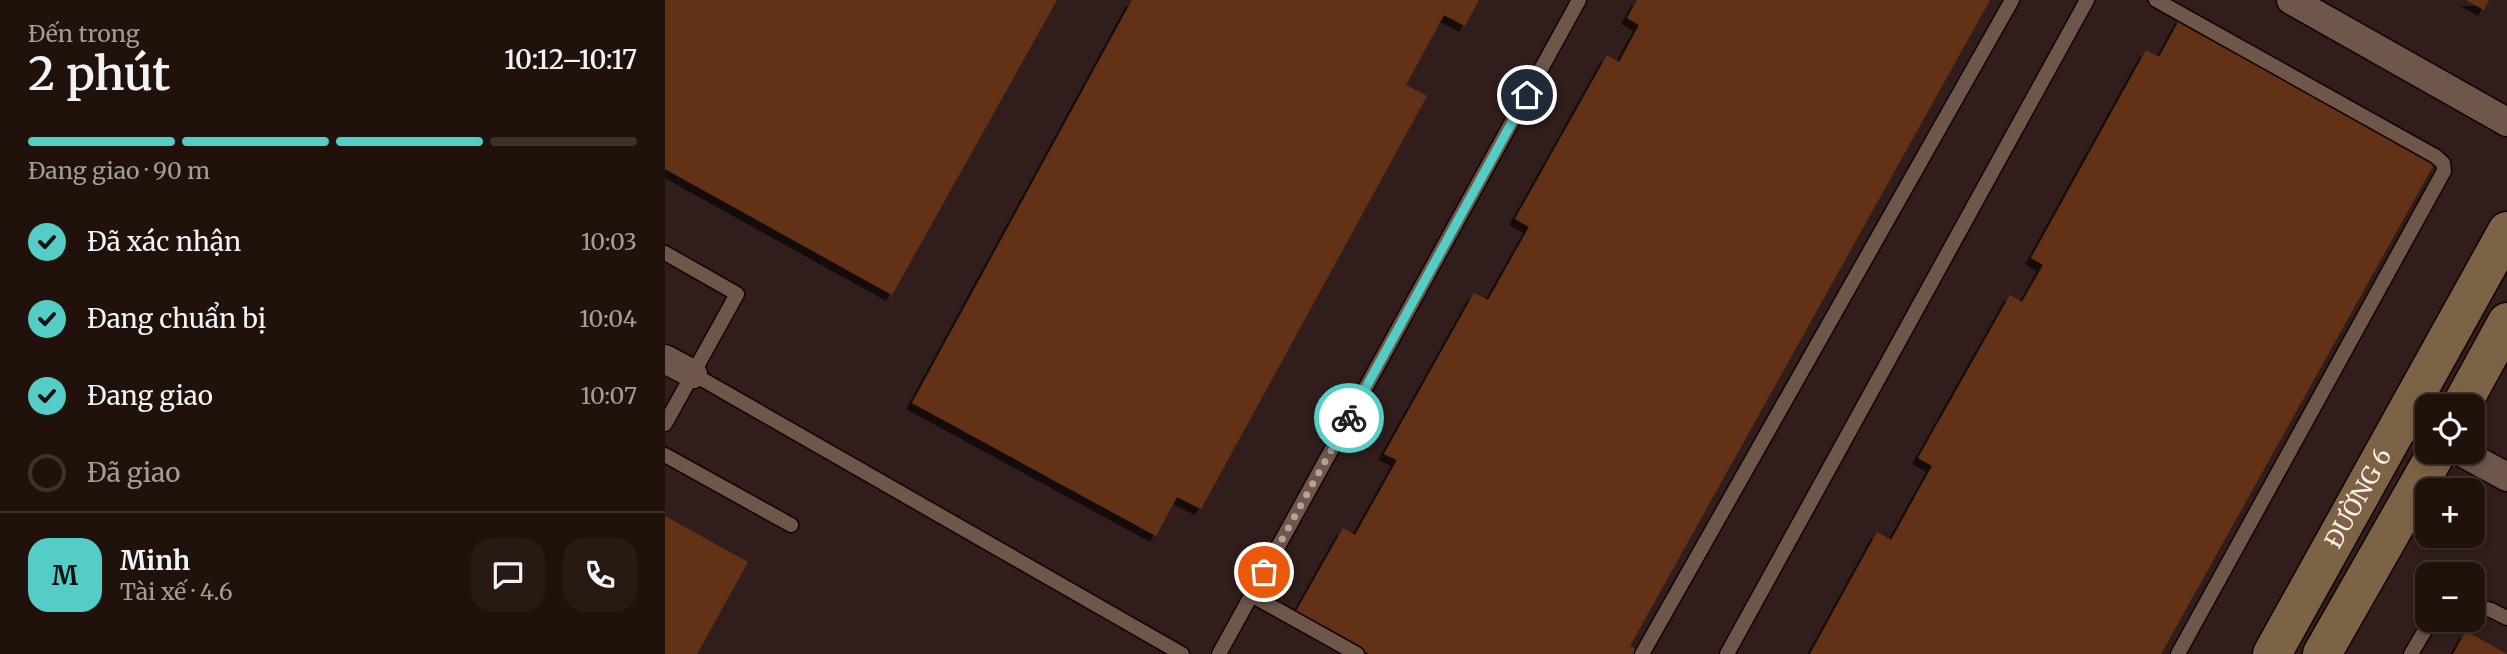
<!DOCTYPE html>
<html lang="vi">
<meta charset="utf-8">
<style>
body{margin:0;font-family:Merriweather,serif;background:#281a13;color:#f1f3f6;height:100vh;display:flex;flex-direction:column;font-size:26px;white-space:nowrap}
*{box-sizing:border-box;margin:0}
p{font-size:23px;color:#a29d9c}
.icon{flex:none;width:38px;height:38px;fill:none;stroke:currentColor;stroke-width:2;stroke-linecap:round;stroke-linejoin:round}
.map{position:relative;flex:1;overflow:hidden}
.sheet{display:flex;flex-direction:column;background:#20110a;width:665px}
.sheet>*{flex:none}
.controls{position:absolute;left:1750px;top:394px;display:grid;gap:14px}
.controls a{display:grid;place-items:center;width:70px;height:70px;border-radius:14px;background:#20110a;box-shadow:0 4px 10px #0003,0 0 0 2px #3d312b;font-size:35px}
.pin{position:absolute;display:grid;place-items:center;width:60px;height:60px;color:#fff;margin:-30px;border:4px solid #fff;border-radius:50%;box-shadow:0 2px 7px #0007}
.courier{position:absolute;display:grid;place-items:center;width:70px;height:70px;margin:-35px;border:5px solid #54cdc6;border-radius:50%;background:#fff;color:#222;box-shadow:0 2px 9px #0007}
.overview em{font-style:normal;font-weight:600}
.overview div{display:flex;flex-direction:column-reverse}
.overview{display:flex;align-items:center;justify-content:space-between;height:119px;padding:0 28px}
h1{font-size:46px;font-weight:600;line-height:52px}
.bar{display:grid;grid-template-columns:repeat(4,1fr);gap:10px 7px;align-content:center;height:84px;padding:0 28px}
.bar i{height:9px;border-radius:5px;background:#3d312b}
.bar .selected{background:#54cdc6}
.bar p{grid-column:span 4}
.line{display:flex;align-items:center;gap:18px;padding:0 28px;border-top:2px solid #3d312b}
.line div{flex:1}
.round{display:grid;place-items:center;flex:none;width:74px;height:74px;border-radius:21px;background:#281a13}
ol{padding:0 28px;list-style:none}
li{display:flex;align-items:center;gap:21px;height:77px}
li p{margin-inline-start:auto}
li .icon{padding:7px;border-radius:50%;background:#54cdc6;color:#111;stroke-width:4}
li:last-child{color:#a29d9c}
li i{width:38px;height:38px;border:4px solid #3d312b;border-radius:50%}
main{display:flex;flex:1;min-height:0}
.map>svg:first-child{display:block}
.industrial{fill:#311e1c;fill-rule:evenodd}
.building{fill:#643218;filter:url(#shadow)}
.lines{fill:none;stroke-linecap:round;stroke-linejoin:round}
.lane-casing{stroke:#120300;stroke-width:17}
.street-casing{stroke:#120300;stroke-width:31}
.secondary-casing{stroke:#120300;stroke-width:41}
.lane{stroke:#6e564a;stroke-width:14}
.street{stroke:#6e564a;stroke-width:28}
.secondary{stroke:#7d6346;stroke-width:38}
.done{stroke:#b3a29a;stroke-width:7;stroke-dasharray:0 12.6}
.route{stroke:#54cdc6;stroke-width:9}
.labels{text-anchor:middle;stroke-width:5;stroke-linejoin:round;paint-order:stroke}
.street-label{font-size:24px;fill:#fcede6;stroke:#0d0503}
</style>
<main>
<section class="sheet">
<div class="overview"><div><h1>2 phút</h1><p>Đến trong</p></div><em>10:12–10:17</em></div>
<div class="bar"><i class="selected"></i><i class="selected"></i><i class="selected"></i><i></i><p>Đang giao · 90 m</p></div>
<ol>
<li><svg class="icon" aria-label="check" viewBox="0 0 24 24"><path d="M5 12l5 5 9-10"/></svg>Đã xác nhận<p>10:03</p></li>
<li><svg class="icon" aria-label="check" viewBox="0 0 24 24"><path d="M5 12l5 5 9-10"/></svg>Đang chuẩn bị<p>10:04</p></li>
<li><svg class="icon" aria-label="check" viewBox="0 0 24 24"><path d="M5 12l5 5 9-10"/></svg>Đang giao<p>10:07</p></li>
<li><i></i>Đã giao</li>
</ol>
<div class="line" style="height:126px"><b class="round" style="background:#54cdc6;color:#111">M</b><div><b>Minh</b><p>Tài xế · 4.6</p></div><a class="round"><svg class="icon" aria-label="chat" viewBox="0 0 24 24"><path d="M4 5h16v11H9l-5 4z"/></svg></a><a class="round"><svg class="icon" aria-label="phone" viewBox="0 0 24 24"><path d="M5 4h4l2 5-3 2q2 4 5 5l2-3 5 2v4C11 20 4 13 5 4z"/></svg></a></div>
</section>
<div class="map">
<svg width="1842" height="654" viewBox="0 0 1842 654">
<defs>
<filter id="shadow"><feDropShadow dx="-6" dy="6" stdDeviation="0" flood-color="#0009"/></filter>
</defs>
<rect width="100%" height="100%" fill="#2b170d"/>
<path class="industrial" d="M0 0H1842V654H0ZM1762 406H1808V452H1762ZM1762 490H1808V536H1762ZM1762 574H1808V620H1762Z"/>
<path class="building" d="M0 0H392L227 295 0 169Z
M467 0H814L800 26 779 15 741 85 762 96 536 509 512 497 491 536 247 403Z
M972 0H1325L965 646 980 654H704L630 613 678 528 690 535 732 460 719 454 809 293 823 300 864 227 850 219 942 55 954 62 974 25 962 18Z
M1801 0H1824L1819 10Z
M1516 17 1772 159 1496 654H1145L1212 532 1226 540 1267 466 1253 458 1345 295 1357 302 1378 265 1366 258 1481 50 1494 57Z
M0 516 83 562 32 654H0Z
M1801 631 1842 654H1788Z"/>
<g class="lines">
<g class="lane-casing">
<path id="lane" d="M1491 0 1770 156 1778 163 1779 171 1513 654
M0 253 72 294 0 424
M28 374 517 654
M0 455 126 525
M586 595 692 654
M1808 605 1826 610 1842 618
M554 654 914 0
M977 654 1347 0
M1062 654 1422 0
M1746 654 1766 620"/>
</g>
<g class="street-casing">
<path id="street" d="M1626 0 1842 122
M0 359 28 374
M1737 420 1762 433
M1796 452 1842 477"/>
</g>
<g class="secondary-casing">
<g id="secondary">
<path d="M1796 406 1842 322"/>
<path id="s1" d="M1607 654 1842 231"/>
<path d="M1657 654 1772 452"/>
</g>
</g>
<use href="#lane" class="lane"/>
<use href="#street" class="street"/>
<use href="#secondary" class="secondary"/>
</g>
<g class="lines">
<path class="done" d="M599 572 684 418"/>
<path class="route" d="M684 418 862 95"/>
</g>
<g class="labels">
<g class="street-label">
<text dy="8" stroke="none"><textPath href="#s1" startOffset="178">ĐƯỜNG 6</textPath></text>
</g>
</g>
</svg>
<div class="controls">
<a><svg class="icon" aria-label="locate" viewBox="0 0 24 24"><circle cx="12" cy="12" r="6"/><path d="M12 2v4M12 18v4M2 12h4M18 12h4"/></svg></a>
<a>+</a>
<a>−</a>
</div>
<div class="pin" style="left:599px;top:572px;background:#ea580c"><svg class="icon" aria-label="bag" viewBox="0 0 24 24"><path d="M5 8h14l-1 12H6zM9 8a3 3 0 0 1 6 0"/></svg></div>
<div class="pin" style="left:862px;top:95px;background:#1f2937"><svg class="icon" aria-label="home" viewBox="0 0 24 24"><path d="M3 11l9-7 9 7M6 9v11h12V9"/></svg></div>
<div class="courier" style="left:684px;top:418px"><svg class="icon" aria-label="bike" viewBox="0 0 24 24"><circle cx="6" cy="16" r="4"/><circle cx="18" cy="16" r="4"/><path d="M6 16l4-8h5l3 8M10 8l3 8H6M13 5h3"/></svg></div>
</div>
</main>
